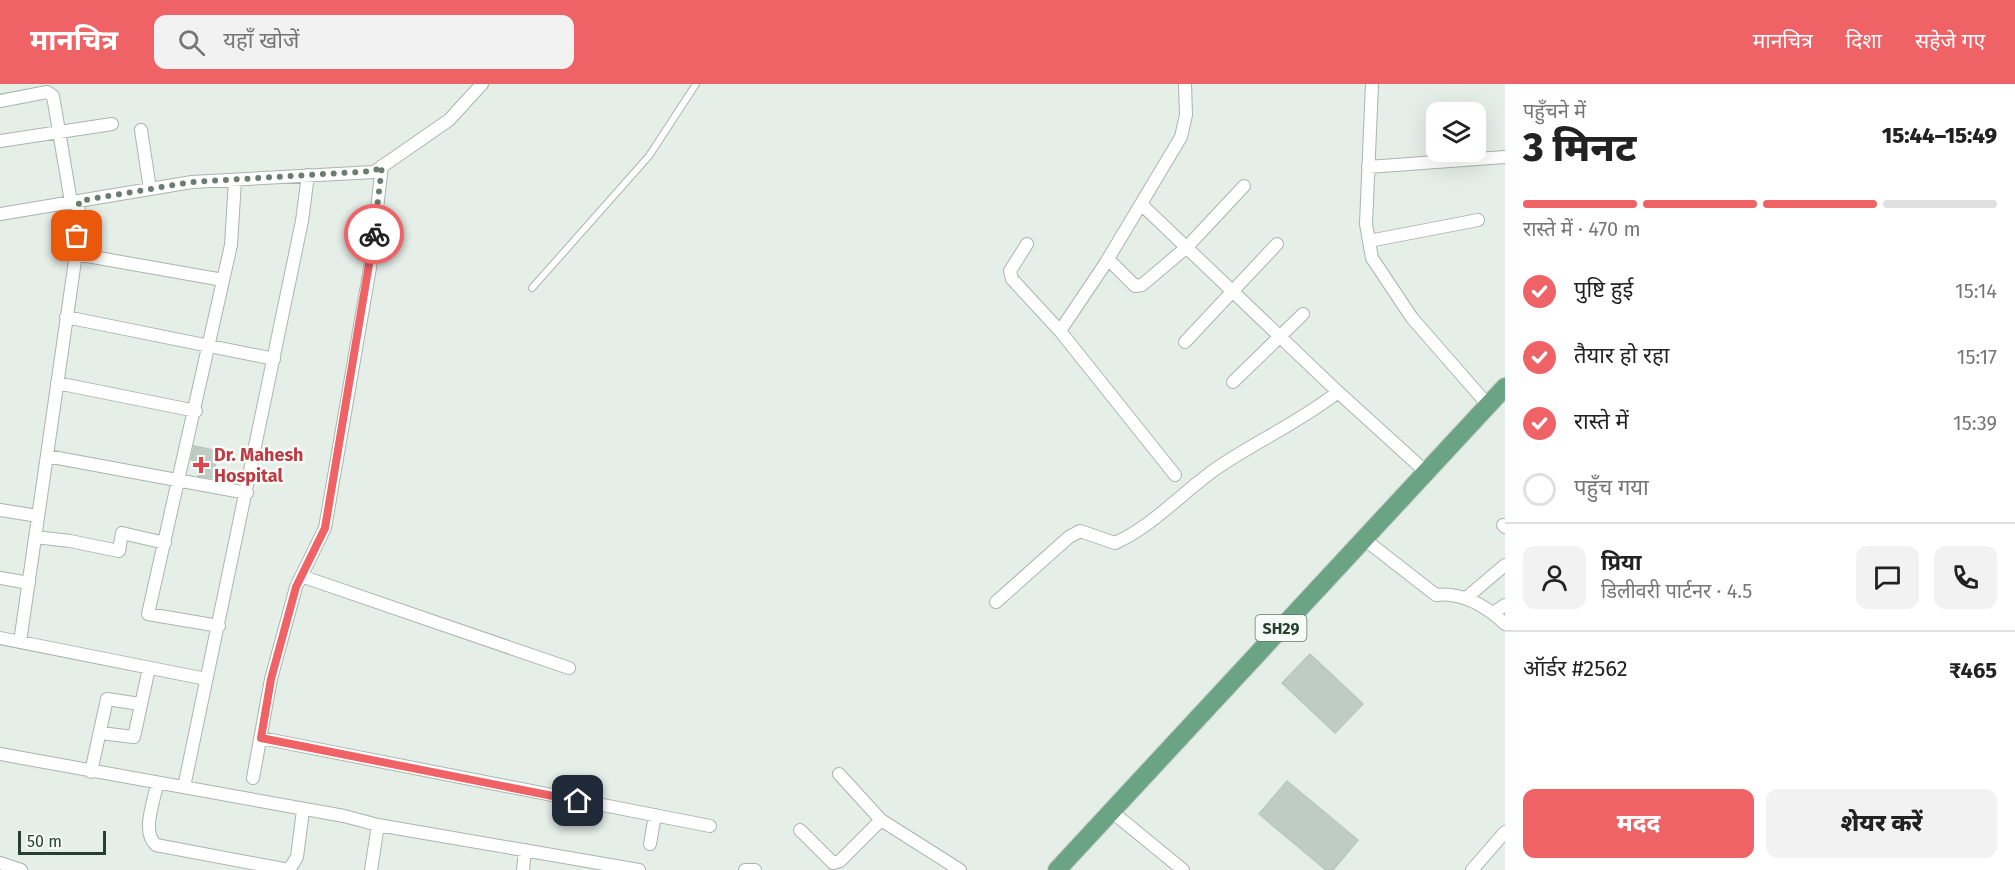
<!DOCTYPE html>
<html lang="hi">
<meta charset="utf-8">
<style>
body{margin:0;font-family:"Fira Sans","Noto Sans Devanagari",sans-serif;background:#f2f2f2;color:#222;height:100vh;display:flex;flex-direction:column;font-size:22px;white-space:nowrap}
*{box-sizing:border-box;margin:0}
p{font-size:20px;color:#767676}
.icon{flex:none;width:33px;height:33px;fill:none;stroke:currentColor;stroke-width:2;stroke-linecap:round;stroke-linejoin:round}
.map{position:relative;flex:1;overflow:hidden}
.details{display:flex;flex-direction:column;background:#fff;width:510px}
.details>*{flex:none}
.buttons{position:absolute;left:1426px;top:18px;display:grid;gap:12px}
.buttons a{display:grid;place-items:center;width:60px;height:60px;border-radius:12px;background:#fff;box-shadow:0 6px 24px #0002;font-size:30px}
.scale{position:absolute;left:18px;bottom:15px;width:88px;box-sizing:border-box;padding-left:6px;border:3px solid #254031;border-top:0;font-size:16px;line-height:21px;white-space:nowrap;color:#254031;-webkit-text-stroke:4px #f6fbf7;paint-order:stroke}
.pin{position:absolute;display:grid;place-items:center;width:51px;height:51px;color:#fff;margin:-26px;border-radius:12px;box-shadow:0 3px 9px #0006}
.courier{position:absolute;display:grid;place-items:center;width:60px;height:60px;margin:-30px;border:4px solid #ef6367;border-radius:50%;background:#fff;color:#222;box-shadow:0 2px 8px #0007}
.headline em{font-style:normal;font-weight:800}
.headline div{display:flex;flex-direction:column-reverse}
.headline{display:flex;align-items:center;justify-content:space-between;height:102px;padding:0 18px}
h1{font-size:39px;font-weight:800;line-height:45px}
.bar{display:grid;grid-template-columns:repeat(4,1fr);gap:9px 6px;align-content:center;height:72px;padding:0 18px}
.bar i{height:8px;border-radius:4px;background:#e0e0e0}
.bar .active{background:#ef6367}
.bar p{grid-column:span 4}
.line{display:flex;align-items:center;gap:15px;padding:0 18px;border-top:2px solid #e0e0e0}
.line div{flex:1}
.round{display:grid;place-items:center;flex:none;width:63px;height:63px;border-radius:12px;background:#f2f2f2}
ol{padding:0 18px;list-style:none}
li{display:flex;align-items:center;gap:18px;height:66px}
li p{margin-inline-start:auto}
li .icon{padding:6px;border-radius:50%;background:#ef6367;color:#fff;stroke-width:4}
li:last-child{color:#767676}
li i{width:33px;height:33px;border:3px solid #e0e0e0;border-radius:50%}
.action{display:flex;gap:12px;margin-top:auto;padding:12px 18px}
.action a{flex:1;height:69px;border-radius:12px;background:#ef6367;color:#fff;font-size:24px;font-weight:800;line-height:69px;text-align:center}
.action a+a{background:#f2f2f2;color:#222}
header{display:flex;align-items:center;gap:36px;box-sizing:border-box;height:84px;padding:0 30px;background:#ef6367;color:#fff}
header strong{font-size:28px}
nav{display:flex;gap:33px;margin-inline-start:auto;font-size:21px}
.search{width:420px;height:54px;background:#f2f2f2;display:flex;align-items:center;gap:15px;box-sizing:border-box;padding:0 21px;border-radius:12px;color:#767676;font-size:22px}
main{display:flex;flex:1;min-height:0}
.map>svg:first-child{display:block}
.building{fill:#beccc3;stroke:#b8c8bd;stroke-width:1.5}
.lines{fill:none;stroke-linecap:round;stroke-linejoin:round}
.lane-casing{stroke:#a8b6ad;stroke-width:8}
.street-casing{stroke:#a8b6ad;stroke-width:14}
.primary-casing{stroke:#c2cac5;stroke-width:20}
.lane{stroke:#fff;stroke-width:6}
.street{stroke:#fff;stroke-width:12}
.primary{stroke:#6ba385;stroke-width:18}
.done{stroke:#697d71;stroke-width:6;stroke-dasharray:0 10.8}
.route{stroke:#ef6367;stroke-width:8}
.health-dot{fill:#e0444e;stroke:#f6fbf7;stroke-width:2}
.labels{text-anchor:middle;stroke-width:5;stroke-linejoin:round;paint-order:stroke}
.shield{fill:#f6fbf7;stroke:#64786c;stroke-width:1.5}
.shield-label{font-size:16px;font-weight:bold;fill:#254031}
.health-label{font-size:18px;font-weight:bold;fill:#be3a42;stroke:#f6fbf7;text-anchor:start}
</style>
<header>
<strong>मानचित्र</strong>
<div class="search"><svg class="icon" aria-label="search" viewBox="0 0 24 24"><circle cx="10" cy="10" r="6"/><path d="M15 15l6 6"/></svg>यहाँ खोजें</div>
<nav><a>मानचित्र</a><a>दिशा</a><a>सहेजे गए</a></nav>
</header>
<main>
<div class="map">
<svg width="1505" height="786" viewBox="0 0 1505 786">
<rect width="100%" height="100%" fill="#e6eee8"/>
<path class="building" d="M194 362 218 367 213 394 198 392 201 378 191 376Z
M1310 570 1363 620 1335 649 1282 599Z
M1287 697 1358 756 1333 786H1326L1259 730Z"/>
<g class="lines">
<g class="lane-casing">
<path id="lane" d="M532 204 649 72 696 0"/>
</g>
<g class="street-casing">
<path id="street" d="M1372 0 1366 140 1372 174 1412 234 1488 321
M0 17 47 8 53 12 71 118
M141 46 150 105
M0 57 112 40
M1368 83 1505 73
M0 130 192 98 374 88 449 36 482 0
M1369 157 1478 136
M1027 160 1010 187 1012 195 1060 247
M76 170 223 196
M1108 175 1135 202 1142 201 1187 163 1244 102
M66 233 274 275
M1185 258 1277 160
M1233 298 1303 230
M57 299 196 327
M1338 308 1426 388
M47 372 247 409
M1175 391 1060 247 1105 180 1181 53 1186 31 1185 0
M0 426 38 432
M1503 441 1505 443
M35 453 70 457 119 467 122 449 165 459
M1364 455 1436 511C1463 508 1486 522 1505 540
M301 492 569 584
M0 494 29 499
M1466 514 1505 481
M996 518 1069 453 1080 447 1115 459C1155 441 1184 406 1220 382 1259 356 1301 337 1338 308L1141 120
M1493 529 1505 521
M219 542 148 530 231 161 235 96
M0 554 206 595
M20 558 76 170 79 117
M100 649 134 653 149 584
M261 654 710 742
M0 670 344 732 378 741 639 786
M91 688 107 615 140 620
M839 690 881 736 960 786
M253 694 271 595 296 503 325 444 370 184 382 82
M157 700C154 718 141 748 156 761L289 786
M184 703 302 137 308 91
M1111 727 1183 786
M800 746 833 779 840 777 881 736
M650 760 655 731
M0 779 21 786
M289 786 297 773 303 726
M371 786 378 741
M523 786 525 766
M745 786H755
M1472 786 1505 748"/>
</g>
<g class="primary-casing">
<path id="primary" d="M1057 786 1505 303"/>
</g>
<use href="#lane" class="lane"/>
<use href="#street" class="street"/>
<use href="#primary" class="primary"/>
</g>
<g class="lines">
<path class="done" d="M77 152 79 117 192 98 374 87 382 82 374 150"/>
<path class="route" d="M374 150 325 444 296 503 271 595 261 654 578 717"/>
</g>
<path class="health-dot" d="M198 372h6v6h6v6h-6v6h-6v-6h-6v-6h6z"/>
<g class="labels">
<rect class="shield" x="1255.5" y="531" width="51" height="26" rx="4.5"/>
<g class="shield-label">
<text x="1281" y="550">SH29</text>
</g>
<g class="health-label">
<text x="214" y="377">Dr. Mahesh<tspan x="214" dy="21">Hospital</tspan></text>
</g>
</g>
</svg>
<div class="buttons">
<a><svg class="icon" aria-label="layers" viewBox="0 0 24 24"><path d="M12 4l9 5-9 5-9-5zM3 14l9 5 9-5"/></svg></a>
</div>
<div class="scale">50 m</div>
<div class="pin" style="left:77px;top:152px;background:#ea580c"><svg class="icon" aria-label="bag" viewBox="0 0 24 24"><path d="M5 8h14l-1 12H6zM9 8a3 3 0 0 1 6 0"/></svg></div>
<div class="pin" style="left:578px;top:717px;background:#1f2937"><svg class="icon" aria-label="home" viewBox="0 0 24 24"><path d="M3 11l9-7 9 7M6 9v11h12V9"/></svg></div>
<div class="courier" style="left:374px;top:150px"><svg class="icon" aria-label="bike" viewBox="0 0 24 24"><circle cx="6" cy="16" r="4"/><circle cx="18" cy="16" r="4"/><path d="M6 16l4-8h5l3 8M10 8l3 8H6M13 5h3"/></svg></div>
</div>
<section class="details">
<div class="headline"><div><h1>3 मिनट</h1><p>पहुँचने में</p></div><em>15:44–15:49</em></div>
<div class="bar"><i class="active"></i><i class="active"></i><i class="active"></i><i></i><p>रास्ते में · 470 m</p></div>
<ol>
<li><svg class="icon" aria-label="check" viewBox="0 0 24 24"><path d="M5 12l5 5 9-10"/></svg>पुष्टि हुई<p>15:14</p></li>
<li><svg class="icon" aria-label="check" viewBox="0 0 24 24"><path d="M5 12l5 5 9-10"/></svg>तैयार हो रहा<p>15:17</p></li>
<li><svg class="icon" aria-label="check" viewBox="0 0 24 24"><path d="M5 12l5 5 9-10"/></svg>रास्ते में<p>15:39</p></li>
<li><i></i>पहुँच गया</li>
</ol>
<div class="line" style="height:108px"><a class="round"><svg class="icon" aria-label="person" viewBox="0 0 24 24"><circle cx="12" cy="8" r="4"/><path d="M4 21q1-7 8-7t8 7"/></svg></a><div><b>प्रिया</b><p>डिलीवरी पार्टनर · 4.5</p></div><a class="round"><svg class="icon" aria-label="chat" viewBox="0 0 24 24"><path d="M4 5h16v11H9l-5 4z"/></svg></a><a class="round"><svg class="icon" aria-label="phone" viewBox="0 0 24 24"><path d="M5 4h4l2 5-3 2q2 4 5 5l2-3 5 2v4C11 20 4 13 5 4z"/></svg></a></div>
<div class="line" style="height:78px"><div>ऑर्डर #2562</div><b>₹465</b></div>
<div class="action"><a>मदद</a><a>शेयर करें</a></div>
</section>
</main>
